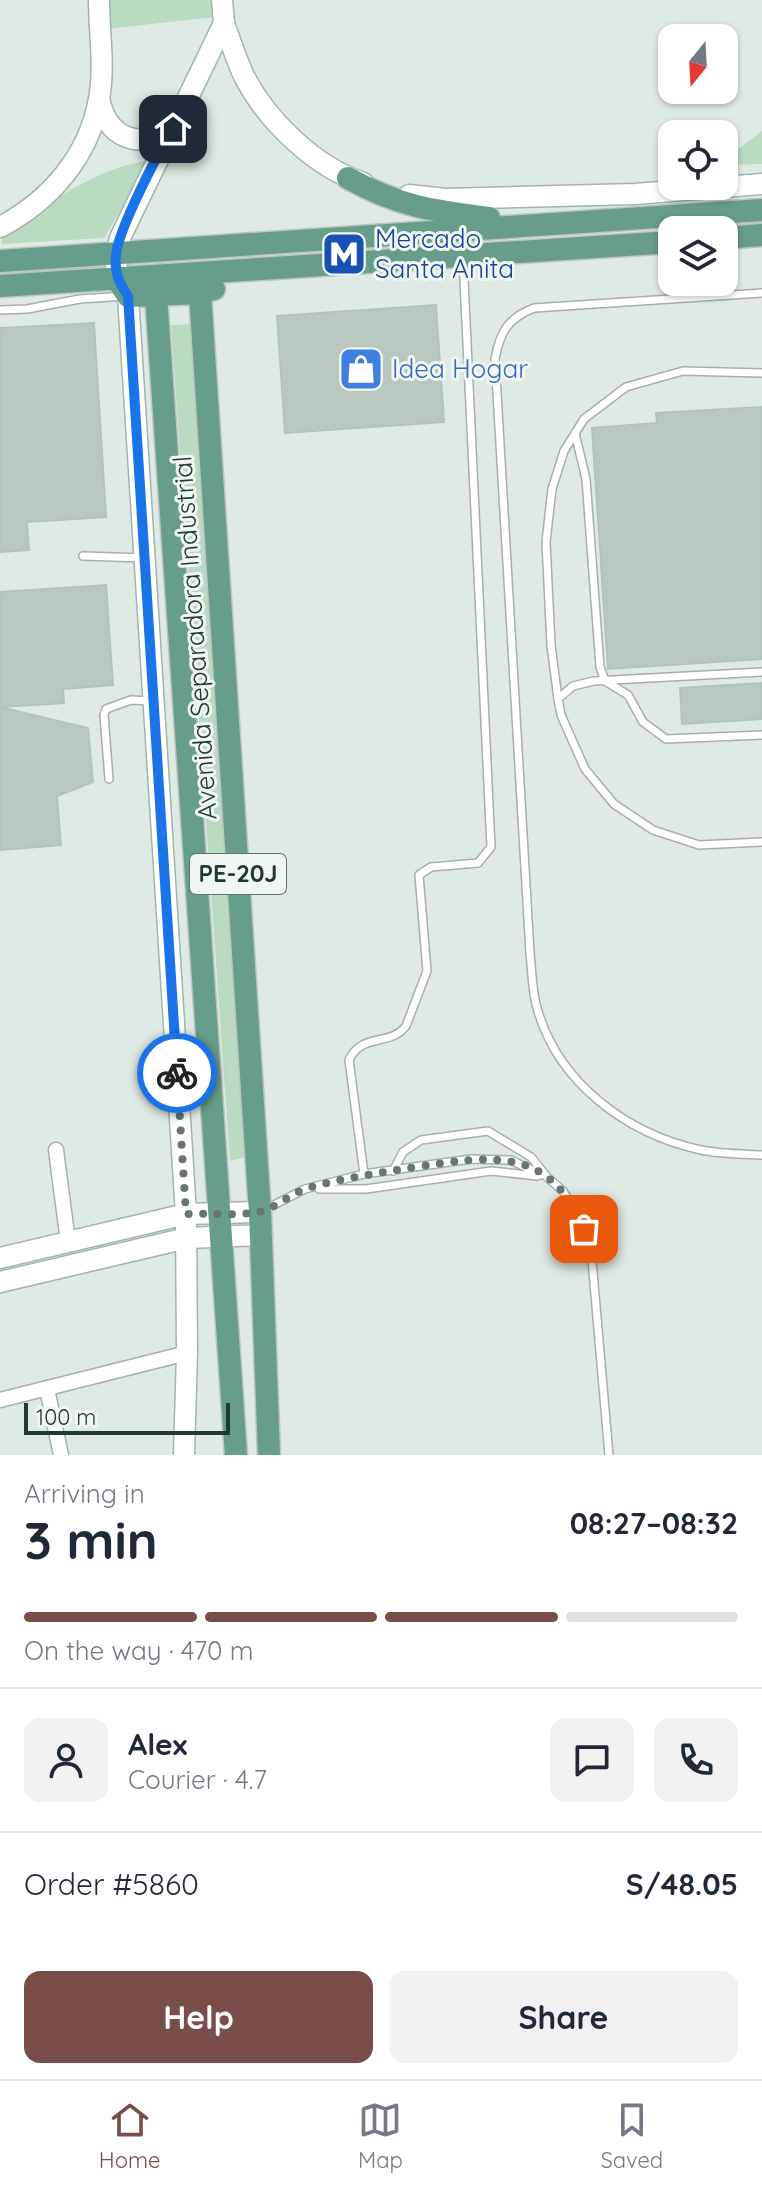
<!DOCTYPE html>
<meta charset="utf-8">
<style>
body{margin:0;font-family:Quicksand,sans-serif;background:#f2f2f3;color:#1f2937;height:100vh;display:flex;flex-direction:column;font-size:30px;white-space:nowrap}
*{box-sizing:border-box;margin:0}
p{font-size:26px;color:#747a83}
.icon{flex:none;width:44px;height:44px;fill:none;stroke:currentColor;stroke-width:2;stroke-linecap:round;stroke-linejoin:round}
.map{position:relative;height:1455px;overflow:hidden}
.side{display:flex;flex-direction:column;background:#fff;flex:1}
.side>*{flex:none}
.needle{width:52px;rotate:198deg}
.buttons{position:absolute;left:658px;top:24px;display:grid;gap:16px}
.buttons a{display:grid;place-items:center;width:80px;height:80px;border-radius:16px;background:#fff;box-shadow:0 2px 6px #0004;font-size:40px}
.scale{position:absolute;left:24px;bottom:20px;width:206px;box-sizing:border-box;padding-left:8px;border:4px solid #223931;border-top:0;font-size:22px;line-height:28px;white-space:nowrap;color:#223931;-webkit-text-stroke:6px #f0f7f3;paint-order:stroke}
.pin{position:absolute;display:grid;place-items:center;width:68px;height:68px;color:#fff;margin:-34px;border-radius:16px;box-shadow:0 4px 12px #0006}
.courier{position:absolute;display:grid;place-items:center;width:80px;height:80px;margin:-40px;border:6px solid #1a73e8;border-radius:50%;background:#fff;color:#222;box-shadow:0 2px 10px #0007}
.overview em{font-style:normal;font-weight:700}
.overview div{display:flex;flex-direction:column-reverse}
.overview{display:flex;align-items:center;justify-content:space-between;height:136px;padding:0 24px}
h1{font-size:52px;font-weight:700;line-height:60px}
.bar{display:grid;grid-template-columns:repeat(4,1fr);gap:12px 8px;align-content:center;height:96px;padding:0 24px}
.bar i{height:10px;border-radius:6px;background:#e0e1e3}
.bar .on{background:#794d49}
.bar p{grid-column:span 4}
.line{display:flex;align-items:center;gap:20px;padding:0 24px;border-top:2px solid #e0e1e3}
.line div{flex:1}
.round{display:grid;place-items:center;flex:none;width:84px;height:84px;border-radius:16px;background:#f2f2f3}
.primary-button{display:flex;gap:16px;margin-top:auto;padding:16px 24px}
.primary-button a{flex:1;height:92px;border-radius:16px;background:#794d49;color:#fff;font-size:32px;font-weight:700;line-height:92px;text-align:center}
.primary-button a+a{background:#f2f2f3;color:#1f2937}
.menu{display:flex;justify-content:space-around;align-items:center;height:112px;border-top:2px solid #e0e1e3;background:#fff;font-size:22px;color:#747a83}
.menu a{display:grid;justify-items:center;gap:4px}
.menu .on{color:#794d49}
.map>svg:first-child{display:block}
.green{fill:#badac1}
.building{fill:#b9c7c1;stroke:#b3c3bb;stroke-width:2}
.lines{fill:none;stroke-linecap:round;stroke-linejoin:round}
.lane-casing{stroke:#a3b1ab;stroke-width:10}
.street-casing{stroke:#a3b1ab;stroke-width:17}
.secondary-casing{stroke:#a0b5ac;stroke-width:23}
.primary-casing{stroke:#bdc4c1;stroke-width:25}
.lane{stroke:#fff;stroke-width:7}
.street{stroke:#fff;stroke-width:14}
.secondary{stroke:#fff;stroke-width:20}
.primary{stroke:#679d8b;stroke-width:22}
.done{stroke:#647770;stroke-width:8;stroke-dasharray:0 14.4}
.route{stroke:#1a73e8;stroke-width:10}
.labels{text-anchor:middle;stroke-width:6;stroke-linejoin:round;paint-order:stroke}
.shield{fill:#f0f7f3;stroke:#60726b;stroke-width:2}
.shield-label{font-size:24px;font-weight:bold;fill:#223931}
.transit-label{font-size:26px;fill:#164399;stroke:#f0f7f3;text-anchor:start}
.shop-label{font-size:26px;fill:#366cbe;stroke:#f0f7f3;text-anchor:start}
.street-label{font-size:26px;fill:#223931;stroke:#f0f7f3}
</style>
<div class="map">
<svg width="762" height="1455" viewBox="0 0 762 1455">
<rect width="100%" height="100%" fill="#e0eae5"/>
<path class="green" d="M106 0H213L214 17 107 29Z
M762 131V164L724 165V149L740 148Z
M150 161 104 238 2 244V235C42 207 102 164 150 161Z
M190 324 249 1156 230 1161 171 325Z"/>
<path class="building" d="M436 305 444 422 285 433 277 316Z
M94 323 106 517 27 522 29 550 0 552V328Z
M762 407V659L608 669 592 428 657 423 656 413Z
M106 585 113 685 63 689 64 703 0 707V592Z
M762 683V719L682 724 680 688Z
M0 707 88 728 93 782 57 796 61 845 0 850Z"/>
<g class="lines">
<g class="lane-casing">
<path id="lane" d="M762 293 534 308C508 318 500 332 495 359L530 953C532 971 532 991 537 1008 558 1083 627 1134 701 1150 721 1154 742 1154 762 1155
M0 310 27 309 80 299 125 296
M762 373 683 371 626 387 584 419 564 451 552 489 546 542 551 645 558 699 561 715 585 769 614 804 653 830 699 845 762 842
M575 433 586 479 600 667 605 681 628 695 643 722 666 739 762 735
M83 556 144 558
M558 699 573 686 594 681 762 672
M109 779 104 715 106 709 131 700 153 701
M393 1171 403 1152 421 1140 488 1131 531 1157 547 1177 563 1191 576 1212 591 1249 609 1455
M364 1174 349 1060C362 1032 390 1047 406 1026L427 971 419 875 431 867 478 863 491 847 463 259
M319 1189H366L491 1171 537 1176
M262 1211 305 1189 364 1174 471 1159 511 1160 542 1175"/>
</g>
<g class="street-casing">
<path id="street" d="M56 1150 68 1242
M47 1389 61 1455
M0 1400 187 1353"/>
</g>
<g class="secondary-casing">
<path id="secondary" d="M224 23C230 40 236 59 244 76 267 121 315 167 363 183
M99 98C107 139 139 150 173 129
M409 195 446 199 635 194 762 184
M0 227C50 201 89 156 99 99 105 67 99 32 99 0
M117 279 116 255 120 238 224 23 222 0
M128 296 186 1214 187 1353 184 1455
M0 1258 186 1214 260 1212
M0 1282 187 1238 262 1235"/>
</g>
<g class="primary-casing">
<path id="primary" d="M348 178C398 206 433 211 489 218
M724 238 762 235
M0 261 762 210
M117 279 128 296 200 293 214 289
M0 286 672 242
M200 293 260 1212 269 1455
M156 296 236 1455"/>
</g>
<use href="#lane" class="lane"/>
<use href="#street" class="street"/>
<use href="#secondary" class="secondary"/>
<use href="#primary" class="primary"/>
</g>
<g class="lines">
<path class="done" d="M177 1073 186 1214C209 1213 236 1216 259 1212 276 1208 291 1193 308 1188 343 1178 379 1173 415 1167 491 1156 549 1145 584 1229"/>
<path class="route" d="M173 129C158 153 118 230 116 255 114 272 119 283 128 296L177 1073"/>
</g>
<defs>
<g id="metro-square" transform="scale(2.3)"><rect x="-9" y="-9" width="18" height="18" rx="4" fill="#1a4fb4" stroke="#f0f7f3"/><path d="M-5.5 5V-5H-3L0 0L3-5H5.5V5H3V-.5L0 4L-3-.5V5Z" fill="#fff"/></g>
<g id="shop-square" transform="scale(2.3)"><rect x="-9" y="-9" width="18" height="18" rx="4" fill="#3f7fe0" stroke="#f0f7f3"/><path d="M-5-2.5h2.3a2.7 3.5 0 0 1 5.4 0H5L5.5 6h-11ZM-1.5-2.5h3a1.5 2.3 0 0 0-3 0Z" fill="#fff"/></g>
</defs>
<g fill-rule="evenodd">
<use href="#metro-square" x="344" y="254"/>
<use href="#shop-square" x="361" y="369"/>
</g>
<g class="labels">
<rect class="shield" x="190" y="854" width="96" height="40" rx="6"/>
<g class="shield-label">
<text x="238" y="882">PE-20J</text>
</g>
<g class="transit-label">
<text x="375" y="248">Mercado<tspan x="375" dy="30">Santa Anita</tspan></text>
</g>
<g class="shop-label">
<text x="392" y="378">Idea Hogar</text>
</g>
<g class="street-label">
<text transform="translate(195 638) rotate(-94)" y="9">Avenida Separadora Industrial</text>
</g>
</g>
</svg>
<div class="buttons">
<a><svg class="needle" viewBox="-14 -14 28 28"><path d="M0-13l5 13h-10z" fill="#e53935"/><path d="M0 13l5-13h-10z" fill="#747a83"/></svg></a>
<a><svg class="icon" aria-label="locate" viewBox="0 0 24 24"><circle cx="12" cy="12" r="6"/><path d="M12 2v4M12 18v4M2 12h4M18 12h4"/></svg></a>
<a><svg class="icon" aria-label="layers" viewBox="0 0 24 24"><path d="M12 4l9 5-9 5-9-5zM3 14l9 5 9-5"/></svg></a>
</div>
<div class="scale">100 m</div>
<div class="pin" style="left:584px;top:1229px;background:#ea580c"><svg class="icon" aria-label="bag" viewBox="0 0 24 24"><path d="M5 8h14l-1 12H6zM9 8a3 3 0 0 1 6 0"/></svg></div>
<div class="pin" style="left:173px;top:129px;background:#1f2937"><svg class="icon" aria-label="home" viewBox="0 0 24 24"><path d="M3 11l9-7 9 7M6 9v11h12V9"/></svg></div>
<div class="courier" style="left:177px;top:1073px"><svg class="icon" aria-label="bike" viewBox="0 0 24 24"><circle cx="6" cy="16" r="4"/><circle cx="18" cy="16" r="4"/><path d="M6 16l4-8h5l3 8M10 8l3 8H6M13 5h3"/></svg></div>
</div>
<section class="side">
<div class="overview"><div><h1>3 min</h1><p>Arriving in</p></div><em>08:27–08:32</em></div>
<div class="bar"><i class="on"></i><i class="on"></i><i class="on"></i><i></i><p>On the way · 470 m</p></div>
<div class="line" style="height:144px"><a class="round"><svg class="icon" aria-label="person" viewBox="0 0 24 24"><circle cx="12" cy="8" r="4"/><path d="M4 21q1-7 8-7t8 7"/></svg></a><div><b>Alex</b><p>Courier · 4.7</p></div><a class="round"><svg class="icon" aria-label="chat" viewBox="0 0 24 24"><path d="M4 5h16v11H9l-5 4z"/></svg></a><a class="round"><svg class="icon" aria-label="phone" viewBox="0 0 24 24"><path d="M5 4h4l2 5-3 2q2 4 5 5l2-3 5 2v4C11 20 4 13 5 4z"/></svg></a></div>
<div class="line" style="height:104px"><div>Order #5860</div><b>S/48.05</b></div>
<div class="primary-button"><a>Help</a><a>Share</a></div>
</section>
<nav class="menu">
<a class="on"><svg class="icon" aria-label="home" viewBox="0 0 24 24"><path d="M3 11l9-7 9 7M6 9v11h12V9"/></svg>Home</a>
<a><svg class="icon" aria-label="map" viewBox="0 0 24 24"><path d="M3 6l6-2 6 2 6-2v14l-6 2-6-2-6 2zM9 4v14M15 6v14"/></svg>Map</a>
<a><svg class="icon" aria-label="saved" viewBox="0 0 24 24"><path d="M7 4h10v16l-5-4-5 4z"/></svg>Saved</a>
</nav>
